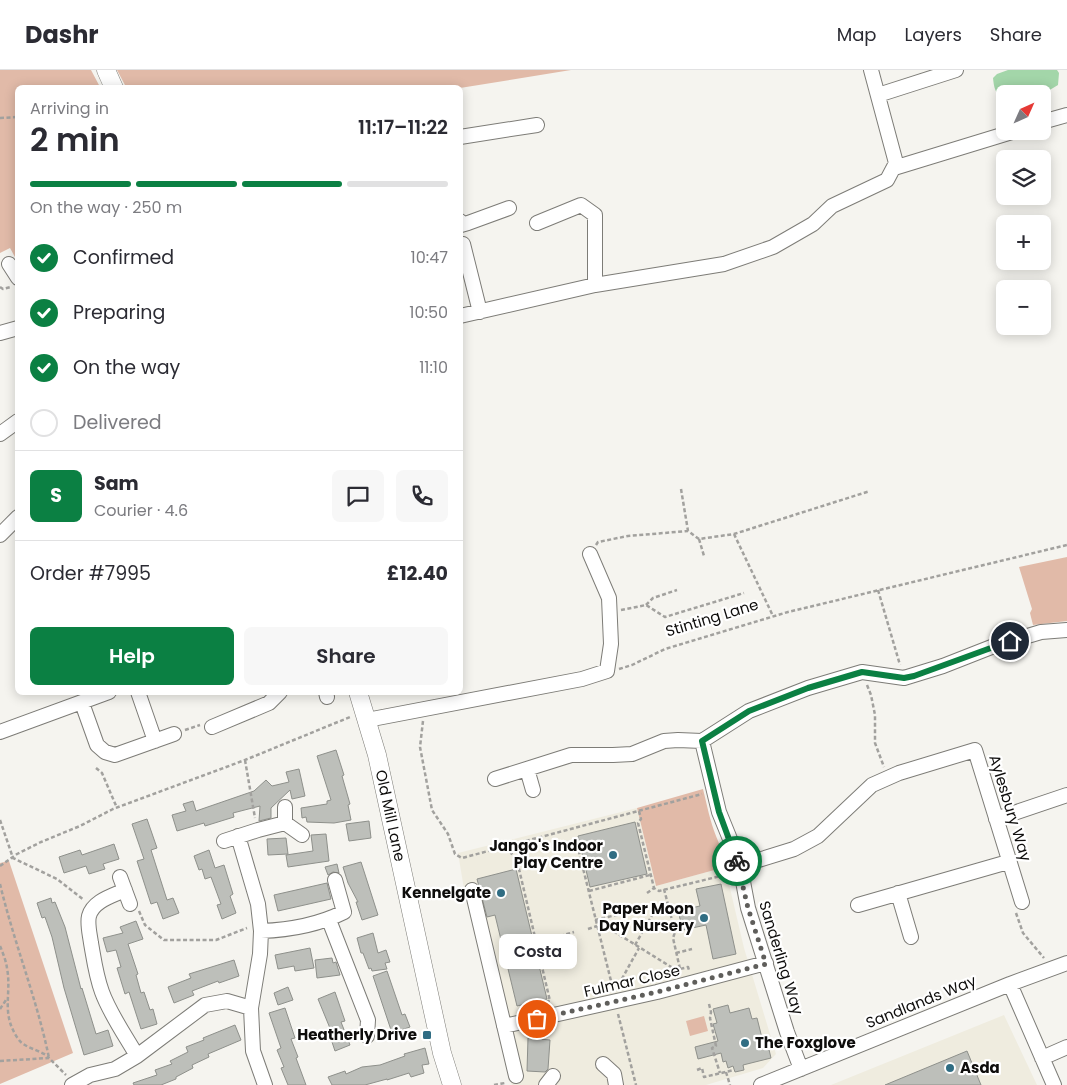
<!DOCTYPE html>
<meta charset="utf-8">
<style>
body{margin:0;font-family:Poppins,sans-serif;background:#f7f7f7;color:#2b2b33;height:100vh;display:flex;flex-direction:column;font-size:19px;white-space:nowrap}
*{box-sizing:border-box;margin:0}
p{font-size:16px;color:#7c7c81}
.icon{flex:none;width:28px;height:28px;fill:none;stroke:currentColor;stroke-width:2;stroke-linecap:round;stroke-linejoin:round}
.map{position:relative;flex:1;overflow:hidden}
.side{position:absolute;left:15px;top:15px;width:448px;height:610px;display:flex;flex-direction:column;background:#fff;border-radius:8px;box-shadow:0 2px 12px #0003}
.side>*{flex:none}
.needle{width:32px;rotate:45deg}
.buttons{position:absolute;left:996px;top:15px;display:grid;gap:10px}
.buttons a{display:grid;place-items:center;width:55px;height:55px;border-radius:8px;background:#fff;box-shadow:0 2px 12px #0003;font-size:25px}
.pin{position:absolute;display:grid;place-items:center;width:42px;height:42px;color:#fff;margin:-21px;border:2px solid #fff;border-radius:50%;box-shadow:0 1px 5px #0007}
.courier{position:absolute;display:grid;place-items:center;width:50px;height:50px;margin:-25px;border:4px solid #0b8043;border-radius:50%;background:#fff;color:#222;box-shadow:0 1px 6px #0007}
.bubble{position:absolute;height:35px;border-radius:8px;background:#fff;box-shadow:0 2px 12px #0003;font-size:16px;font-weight:600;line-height:35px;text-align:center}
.summary em{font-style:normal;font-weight:600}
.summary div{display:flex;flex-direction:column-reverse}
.summary{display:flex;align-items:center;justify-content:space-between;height:85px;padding:0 15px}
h1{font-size:32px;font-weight:600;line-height:38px}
.bar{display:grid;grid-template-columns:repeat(4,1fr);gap:8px 5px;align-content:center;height:60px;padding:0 15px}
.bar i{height:6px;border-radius:4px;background:#e1e1e2}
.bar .selected{background:#0b8043}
.bar p{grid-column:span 4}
.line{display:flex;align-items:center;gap:12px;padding:0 15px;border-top:1px solid #e1e1e2}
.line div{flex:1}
.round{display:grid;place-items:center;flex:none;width:52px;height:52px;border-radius:8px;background:#f7f7f7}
ol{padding:0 15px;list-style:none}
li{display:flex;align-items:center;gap:15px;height:55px}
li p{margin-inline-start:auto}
li .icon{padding:5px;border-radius:50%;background:#0b8043;color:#fff;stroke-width:4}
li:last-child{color:#7c7c81}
li i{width:28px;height:28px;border:2px solid #e1e1e2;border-radius:50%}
.action{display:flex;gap:10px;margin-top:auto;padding:10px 15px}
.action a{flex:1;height:58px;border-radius:8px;background:#0b8043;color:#fff;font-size:20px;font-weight:600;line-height:58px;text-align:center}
.action a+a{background:#f7f7f7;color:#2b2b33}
header{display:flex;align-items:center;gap:30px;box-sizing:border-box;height:70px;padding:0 25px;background:#fff;border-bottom:1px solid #e1e1e2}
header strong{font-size:24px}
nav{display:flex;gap:28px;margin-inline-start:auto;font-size:18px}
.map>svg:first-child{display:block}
.built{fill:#efecdf}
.green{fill:#e1baa8}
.water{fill:#a3d6a9}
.building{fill:#bdbfba;stroke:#8e908b}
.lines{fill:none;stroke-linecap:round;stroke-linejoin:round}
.minor-casing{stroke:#7d7c77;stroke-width:16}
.major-casing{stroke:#7d7c77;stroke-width:19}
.path{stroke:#a2a19e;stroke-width:2.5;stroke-dasharray:4 2.5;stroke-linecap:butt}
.minor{stroke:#fff;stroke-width:14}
.major{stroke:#fff;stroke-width:18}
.done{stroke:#5f5e5b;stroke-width:5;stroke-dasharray:0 9}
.route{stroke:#0b8043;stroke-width:6}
.poi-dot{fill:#306d83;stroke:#fff;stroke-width:2}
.labels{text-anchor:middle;stroke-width:4.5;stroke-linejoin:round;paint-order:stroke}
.street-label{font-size:15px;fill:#0e0d0c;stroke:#fff}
.poi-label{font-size:15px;font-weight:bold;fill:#0e0d0c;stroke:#fff;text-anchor:end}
</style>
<header>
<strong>Dashr</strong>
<nav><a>Map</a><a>Layers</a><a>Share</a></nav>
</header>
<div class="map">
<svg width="1067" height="1015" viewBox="0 0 1067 1015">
<rect width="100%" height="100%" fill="#f5f4ef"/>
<path class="built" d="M637 738 656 816 725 797 744 878 776 984 763 998 706 1015H512L509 1008 463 813 458 783Z
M1004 945 1037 1015H831Z"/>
<path class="green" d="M0 0H91L100 17 18 18V186L15 187 10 178 0 183Z
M117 0H571L460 18 126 17Z
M1067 487V551L1033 555 1030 543 1032 539 1019 497Z
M703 719C707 735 710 751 716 766 720 777 725 785 729 796L656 816 637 738Z
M9 791 73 983 0 1014V793Z
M704 946 708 961 690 966 686 951Z"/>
<path class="water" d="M1008 0H1057L1059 3 1058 15 1043 24H1005V29C995 24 994 18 993 8L997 4Z"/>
<path class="building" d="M336 680 344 705 342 706 350 734 348 735 351 750 334 753 307 752 306 747 302 748 301 738 327 734V731L331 730 317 686Z
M299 699 305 726 292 729 290 720 271 738V748L259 751 260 736 233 743 234 747 205 756 204 753 177 761 172 745 186 741 183 734 193 731 196 741 254 721 266 710 272 716 289 712 286 702Z
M147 749 157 778 151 780 167 830 173 828 179 843 163 849 157 832 151 834 137 791 144 789 132 754Z
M369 751 371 768 349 771 346 754Z
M635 752 647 804 590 817 578 766Z
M326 764 329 791 288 797 286 785 313 781 311 765Z
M286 768 288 784 268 785 267 769Z
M114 774 119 789 103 794 105 799 89 804 86 796 64 803 59 787 80 780 82 785Z
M209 780 215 798 224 795 233 824 230 826 236 843 222 849 217 835 221 834 211 807 205 809 202 799 199 800 194 786Z
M361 792 378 845 362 850 356 832H358L348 813 343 797Z
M337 794 339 803 333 802 328 805 325 797Z
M516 799 547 929 517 936 495 845 487 847 477 809Z
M327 813 331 829 278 841 274 825Z
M721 814 736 884 713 889 706 855 683 860 678 841 700 836 696 819Z
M51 828 52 833 55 832 65 857 81 919 82 918 96 964 108 960 113 976 84 985 64 918 52 867 45 847 42 848 37 833Z
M136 851 143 869 128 874 138 904 136 905 141 923 144 922 150 940 153 939 157 954 141 959 129 922 125 924 117 898 121 897 116 880 107 882 103 868 123 863 120 857Z
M373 863 378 883 386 880 390 892 385 893 387 899 372 901 371 898 369 899 363 883H361L357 868Z
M310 878 314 898 295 901 294 896 278 899 275 885Z
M332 888 333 893 336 892 340 905 317 908 315 890Z
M234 890 239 906 219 913 218 911 192 921 194 925 174 933 168 917 191 908 189 904Z
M387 901 402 945 405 944 410 957 392 963 373 906Z
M288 917 293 930 278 935 274 923Z
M335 922 345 951 341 952 350 975 335 981 331 969 334 968 318 929Z
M728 935 730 943 749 938 752 949 757 948 762 968 766 967 771 988 743 995 744 1000 735 1002 733 996 728 998 726 991 723 992 721 983 698 989 695 977 718 971 713 954 717 953 713 939Z
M285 938 295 968 291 969 298 987 296 988 306 1015H288L281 998 284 997 277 980 281 978 269 943Z
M235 955 241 970 208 984 209 987 192 995 193 998 176 1007V1009L161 1015H134L133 1013 157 1005 155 1000 172 994 170 991 188 982 186 977 204 970 203 968Z
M528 968 550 970 548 999 545 1002 527 1001Z
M425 978 429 994 422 995 424 1003 411 1007 409 1003 387 1010V1009L365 1015H332L328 1007 345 1001 346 1004 362 997 380 995 405 986 404 984Z
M967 981 981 1015H885Z"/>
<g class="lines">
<g class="minor-casing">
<path id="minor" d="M878 25 956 0
M1042 52 1067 45
M460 67 537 55
M894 98 1015 61
M460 151 461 155 468 153 509 138
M537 153 581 135 595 145V215
M463 174 480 242
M9 194 18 208
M460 246 595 215 724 194 773 177 813 154 832 136 887 110 896 93 871 0
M0 263 18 258
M0 364 18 351
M0 465 18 447
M138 622 155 671
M326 622 327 627
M82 633 97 675 105 682 115 685 174 664
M367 650 582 609 607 601 611 574 609 528 590 484
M212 657 269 633 280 622
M0 662 109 622
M702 671 719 742 732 774 741 801 748 838 787 962 801 999
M527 699 533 720
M495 709 571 685H613L632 684 664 671 678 670 702 671 749 641 808 618 862 602 904 608 943 596 994 576 1041 562 1067 560
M285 737V753
M996 749 1067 725
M238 766 258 834 261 861 260 884 251 938 253 981 265 1015
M224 771 258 760 285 753 302 765
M739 796 794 779 818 766 872 715 899 703 975 680 1022 832
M120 807 130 834
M125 820C112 826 93 831 89 846 87 854 90 865 91 873 94 890 96 906 102 922 110 944 125 965 137 986
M472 820 516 1006
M898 823 911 867
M858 835 1008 792
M329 850 368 950 367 966
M261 861C290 860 318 855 344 842L335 810
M1010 914 1054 1015
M504 956 657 922 766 893
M1042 988 1067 977
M603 994 614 1004 616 1015
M72 1015 90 1005 115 999 137 986 205 935 227 931 251 938
M546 1015 553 1006
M761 1015 1010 914 1067 893"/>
</g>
<g class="major-casing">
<g id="major">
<path d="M106 0 114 18"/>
<path id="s1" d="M358 622 377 685 442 983 452 1015"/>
</g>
</g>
<path class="path" d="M0 48 18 47
M0 217 3 219 11 217
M681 419 688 461
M734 464 773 546
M699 469 704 486
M596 475 598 472 628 466 688 461 699 469 734 464 870 421
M878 520 900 595
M646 535 653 528 677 520
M621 540 646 535 665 547 744 523
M619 599 632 595 665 579 788 542 1067 475
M867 615 871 625 875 645V673L884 697
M423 651 420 677 432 740 448 764 455 784 462 788 702 724
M185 660 200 655
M245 690 255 748
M96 698 102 703 117 738
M639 741 641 749 638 753 654 818
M0 750 13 788 57 809 84 830
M577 774 613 919
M506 776 514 787 519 799 550 931 525 937
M0 796 17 784 41 772 80 756 113 739 245 690 350 647
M0 814C14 873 37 929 49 988
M664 819 675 862 673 868 680 899
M589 821 650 805
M647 823 654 818 659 821 729 804
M139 841 145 855 164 870H216L247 858
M1016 843 1023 863 1044 888
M595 850 668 833
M597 851 676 900 688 897 689 900
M588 859 597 856
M560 866 574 862
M536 872 546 869
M635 875 658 835
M0 876C3 883 6 891 7 898 12 925 0 944 19 970 25 978 40 980 49 987
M676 883 692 879
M612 916 619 914 639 878
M709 934 711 942 710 948 716 976 712 978 720 1003
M0 939 6 930
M618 944 636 1015
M0 991 49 988 66 1005
M697 1000 702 998 704 1007 734 1000
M726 1002 730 1015
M494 1015 505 1013"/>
<use href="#minor" class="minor"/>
<use href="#major" class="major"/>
</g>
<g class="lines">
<path class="done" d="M537 949 657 922 766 894 748 838 737 791"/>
<path class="route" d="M737 791 719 742 702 671 749 641 808 618 862 602 904 608 914 606 1010 571"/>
</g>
<g class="poi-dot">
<circle cx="613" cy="785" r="5"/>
<circle cx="501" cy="823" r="5"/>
<circle cx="704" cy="848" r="5"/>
<rect x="422" y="960" width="10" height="10" rx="2.5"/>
<circle cx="745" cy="973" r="5"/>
<circle cx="950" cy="998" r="5"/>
</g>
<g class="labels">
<g class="street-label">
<text transform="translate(712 548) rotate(-17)" y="5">Stinting Lane</text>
<text transform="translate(1010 738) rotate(73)" y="5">Aylesbury Way</text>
<text dy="5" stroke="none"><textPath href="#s1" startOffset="128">Old Mill Lane</textPath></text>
<text transform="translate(781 888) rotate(73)" y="5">Sanderling Way</text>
<text transform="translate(632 911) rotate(-13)" y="5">Fulmar Close</text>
<text transform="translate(921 932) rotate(-22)" y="5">Sandlands Way</text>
</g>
<g class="poi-label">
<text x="603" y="781">Jango's Indoor<tspan x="603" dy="17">Play Centre</tspan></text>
<text x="491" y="828">Kennelgate</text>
<text x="694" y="844">Paper Moon<tspan x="694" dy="17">Day Nursery</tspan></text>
<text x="417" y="970">Heatherly Drive</text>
<text x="755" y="978" text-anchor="start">The Foxglove</text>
<text x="960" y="1003" text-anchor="start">Asda</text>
</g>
</g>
</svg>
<div class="buttons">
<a><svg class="needle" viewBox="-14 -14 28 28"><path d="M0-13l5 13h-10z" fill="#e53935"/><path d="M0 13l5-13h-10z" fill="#7c7c81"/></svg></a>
<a><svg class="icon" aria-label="layers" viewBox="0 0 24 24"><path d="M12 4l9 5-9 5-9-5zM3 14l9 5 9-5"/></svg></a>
<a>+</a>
<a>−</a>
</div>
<div class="pin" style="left:537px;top:949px;background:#ea580c"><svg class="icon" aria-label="bag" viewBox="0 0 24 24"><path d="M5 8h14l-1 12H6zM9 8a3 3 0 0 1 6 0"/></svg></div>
<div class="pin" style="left:1010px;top:571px;background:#1f2937"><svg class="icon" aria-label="home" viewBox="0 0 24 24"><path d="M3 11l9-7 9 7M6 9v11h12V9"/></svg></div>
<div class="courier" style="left:737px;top:791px"><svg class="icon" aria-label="bike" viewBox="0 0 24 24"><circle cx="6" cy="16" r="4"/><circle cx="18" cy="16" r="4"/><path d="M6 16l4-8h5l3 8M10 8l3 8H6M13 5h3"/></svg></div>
<div class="bubble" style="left:499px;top:864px;width:78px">Costa</div>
<section class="side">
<div class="summary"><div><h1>2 min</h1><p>Arriving in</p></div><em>11:17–11:22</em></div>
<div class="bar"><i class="selected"></i><i class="selected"></i><i class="selected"></i><i></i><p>On the way · 250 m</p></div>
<ol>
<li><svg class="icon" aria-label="check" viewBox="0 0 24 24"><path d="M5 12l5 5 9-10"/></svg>Confirmed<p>10:47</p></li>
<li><svg class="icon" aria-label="check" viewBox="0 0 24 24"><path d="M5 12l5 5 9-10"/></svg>Preparing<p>10:50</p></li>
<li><svg class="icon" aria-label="check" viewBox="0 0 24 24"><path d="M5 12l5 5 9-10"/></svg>On the way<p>11:10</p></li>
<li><i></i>Delivered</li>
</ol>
<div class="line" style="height:90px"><b class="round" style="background:#0b8043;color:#fff">S</b><div><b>Sam</b><p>Courier · 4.6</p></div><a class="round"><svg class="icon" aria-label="chat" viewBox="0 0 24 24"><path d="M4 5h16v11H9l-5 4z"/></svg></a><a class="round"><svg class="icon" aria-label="phone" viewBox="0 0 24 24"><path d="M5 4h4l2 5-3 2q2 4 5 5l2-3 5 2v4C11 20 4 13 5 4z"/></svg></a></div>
<div class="line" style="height:65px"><div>Order #7995</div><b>£12.40</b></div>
<div class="action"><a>Help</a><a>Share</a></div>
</section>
</div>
